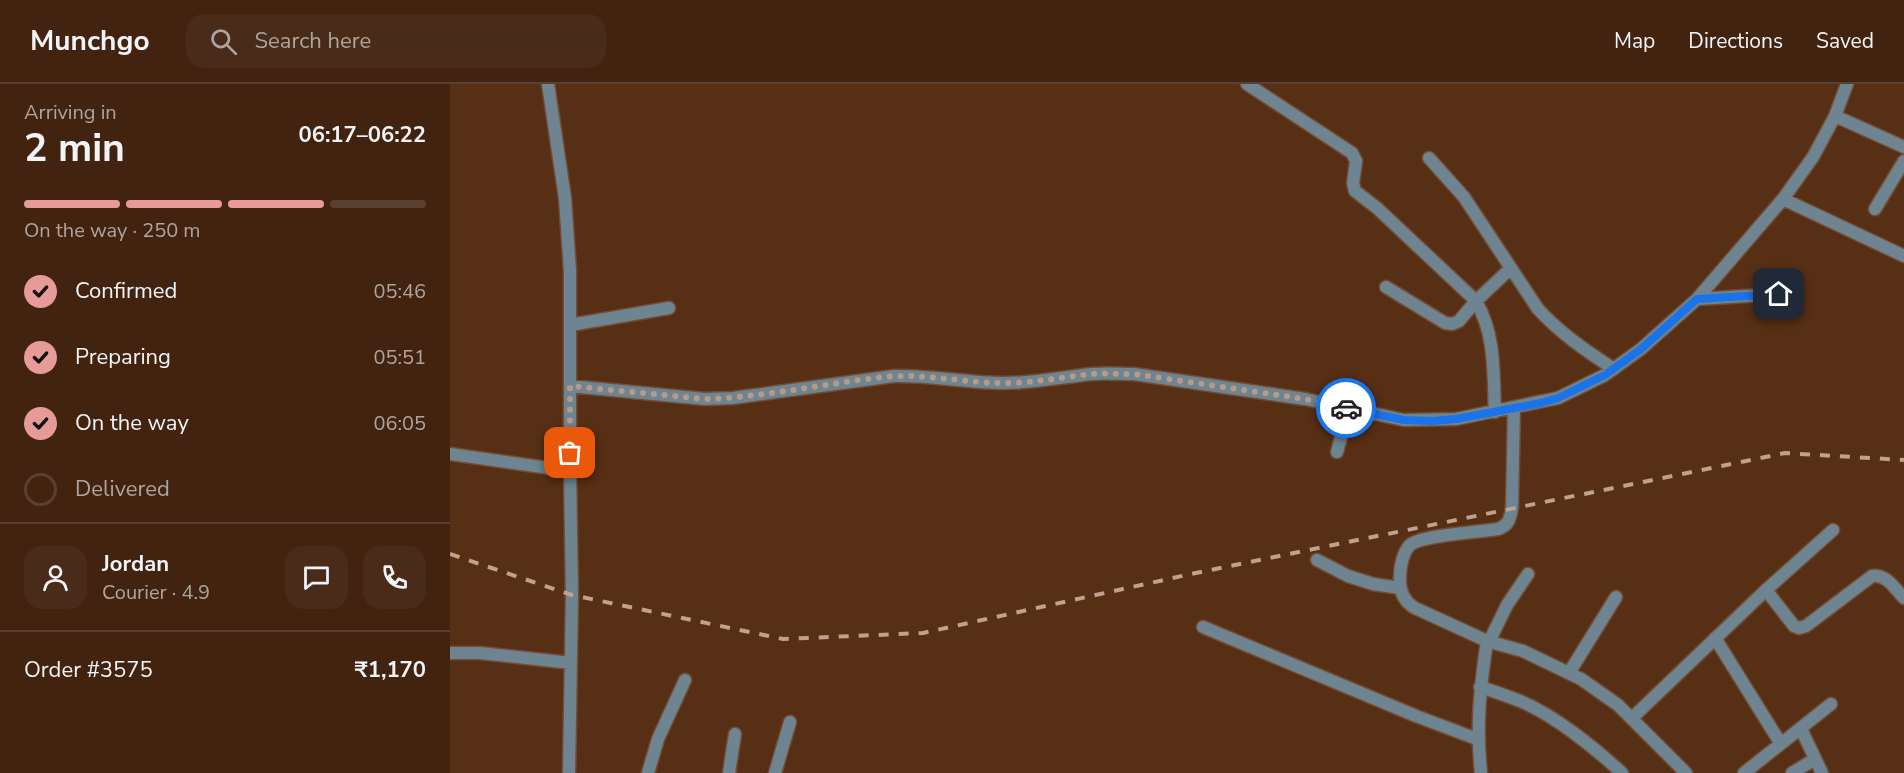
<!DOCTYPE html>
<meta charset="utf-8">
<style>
body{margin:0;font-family:"Nunito Sans",sans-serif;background:#482b19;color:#f1f3f6;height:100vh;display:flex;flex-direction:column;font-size:22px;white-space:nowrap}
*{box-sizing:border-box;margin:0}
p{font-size:20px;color:#aea49f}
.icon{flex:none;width:33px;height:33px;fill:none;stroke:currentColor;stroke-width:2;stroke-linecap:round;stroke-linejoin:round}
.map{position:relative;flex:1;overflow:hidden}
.drawer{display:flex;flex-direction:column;background:#412310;width:450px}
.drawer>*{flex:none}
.pin{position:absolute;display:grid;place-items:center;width:51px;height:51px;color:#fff;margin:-26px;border-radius:12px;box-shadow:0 3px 9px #0006}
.courier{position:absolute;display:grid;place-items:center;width:60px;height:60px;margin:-30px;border:4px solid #1a73e8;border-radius:50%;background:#fff;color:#222;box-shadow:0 2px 8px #0007}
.headline em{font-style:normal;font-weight:700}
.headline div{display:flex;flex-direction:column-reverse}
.headline{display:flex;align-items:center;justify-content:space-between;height:102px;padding:0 24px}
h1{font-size:39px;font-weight:700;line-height:45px}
.bar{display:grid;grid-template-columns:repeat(4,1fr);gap:9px 6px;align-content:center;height:72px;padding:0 24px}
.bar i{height:8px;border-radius:4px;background:#5a4030}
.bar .current{background:#e69b98}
.bar p{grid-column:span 4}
.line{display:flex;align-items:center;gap:15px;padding:0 24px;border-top:2px solid #5a4030}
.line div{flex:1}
.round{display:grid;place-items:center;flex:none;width:63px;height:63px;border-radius:18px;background:#482b19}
ol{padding:0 24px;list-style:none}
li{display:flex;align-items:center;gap:18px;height:66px}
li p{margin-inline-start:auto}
li .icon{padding:6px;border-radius:50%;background:#e69b98;color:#111;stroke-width:4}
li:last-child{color:#aea49f}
li i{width:33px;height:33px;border:3px solid #5a4030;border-radius:50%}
header{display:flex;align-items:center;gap:36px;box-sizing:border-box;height:84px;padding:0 30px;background:#412310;border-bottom:2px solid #5a4030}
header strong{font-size:28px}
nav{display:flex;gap:33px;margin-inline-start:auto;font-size:21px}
.search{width:420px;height:54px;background:#482b19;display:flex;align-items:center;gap:15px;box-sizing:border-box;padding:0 21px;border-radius:18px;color:#aea49f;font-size:22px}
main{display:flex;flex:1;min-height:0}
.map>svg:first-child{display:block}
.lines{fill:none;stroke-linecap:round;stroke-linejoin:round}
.minor-casing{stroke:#724d35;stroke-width:15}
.minor{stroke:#6e8591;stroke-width:12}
.rail{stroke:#bfa18e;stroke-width:4;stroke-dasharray:10 10;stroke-linecap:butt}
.done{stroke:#b99a87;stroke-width:6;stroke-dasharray:0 10.8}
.route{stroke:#1a73e8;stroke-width:8}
</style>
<header>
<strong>Munchgo</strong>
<div class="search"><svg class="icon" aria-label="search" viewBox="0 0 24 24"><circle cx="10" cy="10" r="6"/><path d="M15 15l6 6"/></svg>Search here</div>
<nav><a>Map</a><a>Directions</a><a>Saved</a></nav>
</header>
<main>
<section class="drawer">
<div class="headline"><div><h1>2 min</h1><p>Arriving in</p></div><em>06:17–06:22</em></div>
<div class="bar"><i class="current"></i><i class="current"></i><i class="current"></i><i></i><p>On the way · 250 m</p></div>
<ol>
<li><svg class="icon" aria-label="check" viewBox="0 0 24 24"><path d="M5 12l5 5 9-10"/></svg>Confirmed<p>05:46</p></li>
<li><svg class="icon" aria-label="check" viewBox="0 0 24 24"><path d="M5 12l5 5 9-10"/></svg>Preparing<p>05:51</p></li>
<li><svg class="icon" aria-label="check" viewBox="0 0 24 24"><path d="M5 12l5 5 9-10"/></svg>On the way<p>06:05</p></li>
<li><i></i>Delivered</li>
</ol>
<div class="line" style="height:108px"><a class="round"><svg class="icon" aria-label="person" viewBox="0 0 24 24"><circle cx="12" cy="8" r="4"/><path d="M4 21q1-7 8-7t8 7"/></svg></a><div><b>Jordan</b><p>Courier · 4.9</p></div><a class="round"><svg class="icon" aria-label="chat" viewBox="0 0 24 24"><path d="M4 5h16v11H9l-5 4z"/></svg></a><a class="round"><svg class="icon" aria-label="phone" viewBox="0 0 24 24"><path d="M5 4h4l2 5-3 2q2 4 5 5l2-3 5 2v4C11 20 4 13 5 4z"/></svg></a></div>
<div class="line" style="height:78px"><div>Order #3575</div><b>₹1,170</b></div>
</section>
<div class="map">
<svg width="1454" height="689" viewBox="0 0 1454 689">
<rect width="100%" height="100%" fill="#572f15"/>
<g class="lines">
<g class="minor-casing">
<path id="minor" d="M98 0 115 114 120 187V387L122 511 119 689
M797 0 902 69 906 77 903 99 905 107 927 124 1026 217C1046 252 1043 289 1045 328
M1385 32 1454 63
M979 74 1014 113 1088 225C1110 249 1136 267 1164 285
M1333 115 1454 172
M1425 125 1454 77
M936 203 995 239 1002 240 1009 237 1026 217 1061 184
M1247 215 1329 210
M120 241 219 224
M120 302 255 315 283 314 444 292C481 291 518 299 555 299 584 299 613 293 642 290 656 289 670 290 684 290L855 315 954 336 1006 335 1108 314 1155 291 1191 265 1247 215 1333 115 1363 73 1385 32 1397 0
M1064 324 1062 424C1060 435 1059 441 1048 445 1030 448 971 451 960 461 953 468 950 483 950 492 949 506 953 517 965 524L1037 557 1073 567 1131 595 1168 621 1236 689
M887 368 899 324
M0 370 120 387
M867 476 898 492 923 500 950 504
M1316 506 1344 542 1349 544 1356 542 1422 492C1437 490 1445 505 1454 514
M753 543 966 632 1027 655
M1265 554 1331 660
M1039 558 1057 521 1078 490
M0 569H30L121 579
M1119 589 1166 513
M1030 603C1044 607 1057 612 1070 617 1104 631 1145 664 1172 689
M1182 634 1316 506 1383 446
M1351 645 1372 689
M198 689 208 655 235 596
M279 689 285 650
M325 689 340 638
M1031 689C1026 642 1030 604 1037 557
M1294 689 1381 620
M1342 689 1365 675"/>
</g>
<use href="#minor" class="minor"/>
<path class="rail" d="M0 470 122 511 333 555 473 549 741 490 1335 369 1454 376"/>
</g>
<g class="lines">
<path class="done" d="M120 369V302L255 315C318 313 381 298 444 292 481 291 518 299 555 299 584 299 613 293 642 290 656 289 670 290 684 290L855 315 896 324"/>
<path class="route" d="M896 324 954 336 982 337 1006 335 1091 319 1108 314 1155 291 1191 265 1247 215 1329 210"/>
</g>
</svg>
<div class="pin" style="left:120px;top:369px;background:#ea580c"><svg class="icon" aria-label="bag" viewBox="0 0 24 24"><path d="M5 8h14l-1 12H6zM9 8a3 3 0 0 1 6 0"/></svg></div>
<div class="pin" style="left:1329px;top:210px;background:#1f2937"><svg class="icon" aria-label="home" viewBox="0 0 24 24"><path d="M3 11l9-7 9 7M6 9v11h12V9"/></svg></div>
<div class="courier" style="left:896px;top:324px"><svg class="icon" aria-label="car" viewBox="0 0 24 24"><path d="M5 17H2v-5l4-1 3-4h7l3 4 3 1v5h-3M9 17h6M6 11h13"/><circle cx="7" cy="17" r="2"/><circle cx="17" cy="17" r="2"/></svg></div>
</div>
</main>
